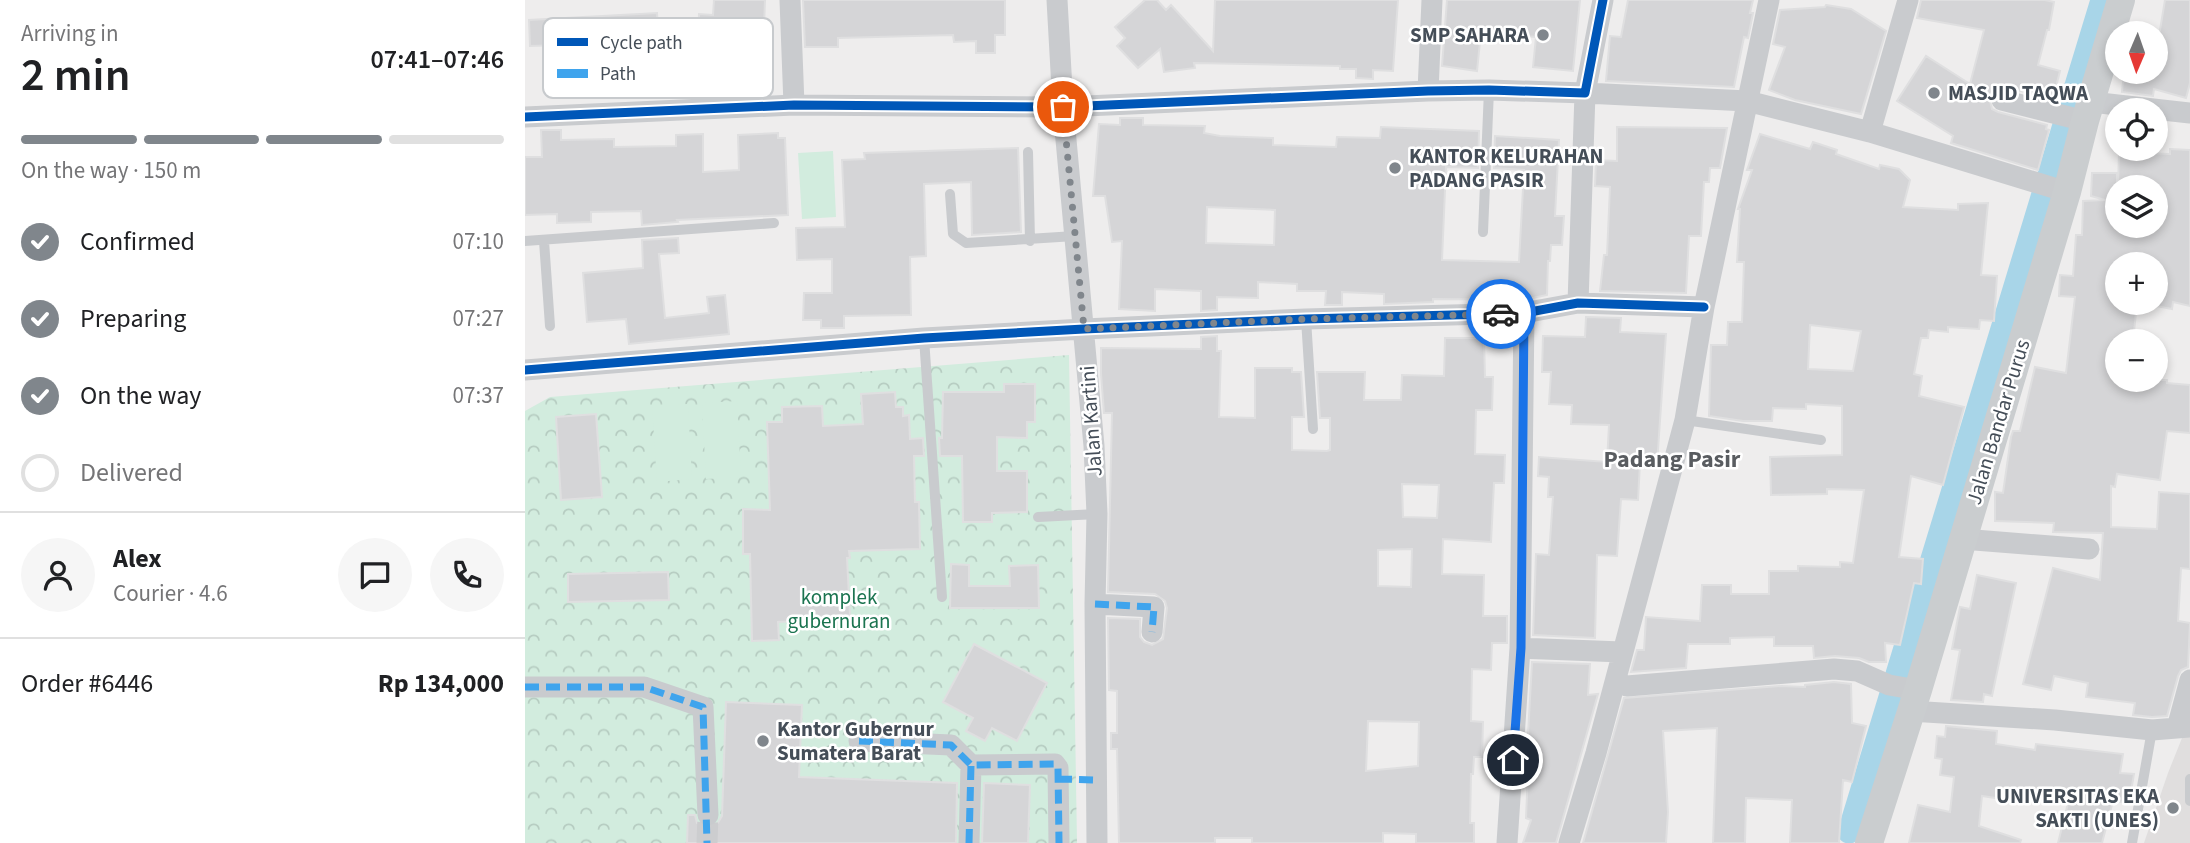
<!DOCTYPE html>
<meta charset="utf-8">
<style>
body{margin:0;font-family:"Source Sans 3",sans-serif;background:#f6f6f6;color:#202124;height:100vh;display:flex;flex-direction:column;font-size:26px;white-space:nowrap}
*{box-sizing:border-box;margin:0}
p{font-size:23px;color:#757577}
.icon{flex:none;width:38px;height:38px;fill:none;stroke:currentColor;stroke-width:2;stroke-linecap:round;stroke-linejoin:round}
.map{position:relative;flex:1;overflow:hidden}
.panel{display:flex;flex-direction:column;background:#fff;width:525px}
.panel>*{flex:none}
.needle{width:46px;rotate:182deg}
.buttons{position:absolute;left:1580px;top:21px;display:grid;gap:14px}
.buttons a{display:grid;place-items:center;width:63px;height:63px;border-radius:50%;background:#fff;box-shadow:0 4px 10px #0003;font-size:35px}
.pin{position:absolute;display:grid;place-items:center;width:60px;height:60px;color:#fff;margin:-30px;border:4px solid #fff;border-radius:50%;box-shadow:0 2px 7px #0007}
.courier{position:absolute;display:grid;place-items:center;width:70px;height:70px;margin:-35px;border:5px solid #1a73e8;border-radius:50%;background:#fff;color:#222;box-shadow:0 2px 9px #0007}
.overview em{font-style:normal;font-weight:600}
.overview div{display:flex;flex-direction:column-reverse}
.overview{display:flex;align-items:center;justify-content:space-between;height:119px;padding:0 21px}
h1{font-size:46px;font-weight:600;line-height:52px}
.bar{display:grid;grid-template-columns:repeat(4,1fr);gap:10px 7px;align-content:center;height:84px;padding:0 21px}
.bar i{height:9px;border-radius:5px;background:#e0e0e0}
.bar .active{background:#80868c}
.bar p{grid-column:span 4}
.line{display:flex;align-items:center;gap:18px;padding:0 21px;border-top:2px solid #e0e0e0}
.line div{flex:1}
.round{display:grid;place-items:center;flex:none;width:74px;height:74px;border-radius:37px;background:#f6f6f6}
ol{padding:0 21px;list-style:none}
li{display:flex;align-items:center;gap:21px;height:77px}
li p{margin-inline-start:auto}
li .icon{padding:7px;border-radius:50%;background:#80868c;color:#fff;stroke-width:4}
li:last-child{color:#757577}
li i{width:38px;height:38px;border:4px solid #e0e0e0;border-radius:50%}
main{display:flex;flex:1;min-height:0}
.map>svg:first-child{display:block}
.education{fill:#e0dede}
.forest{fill:url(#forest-crowns)}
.pitch{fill:#d2ecde}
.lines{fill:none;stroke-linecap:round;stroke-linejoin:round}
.canal{stroke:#a8d5e8;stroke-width:23}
.building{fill:#d5d5d7;stroke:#dfdfe0;stroke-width:2;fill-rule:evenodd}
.street-tunnel{stroke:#cccdcf;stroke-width:21;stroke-dasharray:21 10;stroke-linecap:butt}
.lane{stroke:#c9cbce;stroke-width:10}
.street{stroke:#c9cbce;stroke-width:21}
.secondary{stroke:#cacdcf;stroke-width:28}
.quiet{stroke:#3fa4ed;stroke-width:7;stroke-dasharray:14 7;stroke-linecap:butt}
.cycleway-casing{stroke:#fff;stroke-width:13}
.cycleway{stroke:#0057b8;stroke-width:9}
.done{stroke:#80868c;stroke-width:7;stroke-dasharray:0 12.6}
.route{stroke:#1a73e8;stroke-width:9}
.poi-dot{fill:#80868c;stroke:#fff;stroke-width:2.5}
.labels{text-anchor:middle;stroke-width:5;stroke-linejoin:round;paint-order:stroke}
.poi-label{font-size:21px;font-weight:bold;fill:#454e58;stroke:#fff;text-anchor:start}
.street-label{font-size:21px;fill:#454e58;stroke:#fff}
.park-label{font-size:21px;fill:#1b7450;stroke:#fff}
.quarter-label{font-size:24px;font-weight:bold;fill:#595c60;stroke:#fff}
.key{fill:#fff;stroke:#c7cacd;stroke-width:2}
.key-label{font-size:19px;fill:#454e58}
</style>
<main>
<section class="panel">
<div class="overview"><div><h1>2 min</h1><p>Arriving in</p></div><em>07:41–07:46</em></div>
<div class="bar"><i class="active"></i><i class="active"></i><i class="active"></i><i></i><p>On the way · 150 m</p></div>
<ol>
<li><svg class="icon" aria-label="check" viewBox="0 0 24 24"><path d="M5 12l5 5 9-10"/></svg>Confirmed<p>07:10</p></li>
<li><svg class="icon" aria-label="check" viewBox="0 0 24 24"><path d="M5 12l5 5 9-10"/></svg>Preparing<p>07:27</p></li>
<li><svg class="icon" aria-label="check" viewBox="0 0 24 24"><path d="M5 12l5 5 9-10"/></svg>On the way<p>07:37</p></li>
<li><i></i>Delivered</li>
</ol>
<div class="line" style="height:126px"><a class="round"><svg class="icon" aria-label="person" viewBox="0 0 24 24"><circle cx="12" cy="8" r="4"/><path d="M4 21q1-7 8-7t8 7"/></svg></a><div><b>Alex</b><p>Courier · 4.6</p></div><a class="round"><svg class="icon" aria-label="chat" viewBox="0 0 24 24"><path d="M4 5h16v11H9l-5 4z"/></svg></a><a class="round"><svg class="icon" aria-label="phone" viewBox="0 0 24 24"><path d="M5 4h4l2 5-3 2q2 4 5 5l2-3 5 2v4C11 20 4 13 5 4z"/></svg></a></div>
<div class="line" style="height:91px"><div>Order #6446</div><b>Rp 134,000</b></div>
</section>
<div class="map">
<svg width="1665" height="843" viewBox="0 0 1665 843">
<defs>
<pattern id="forest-crowns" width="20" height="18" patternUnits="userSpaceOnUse" patternTransform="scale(1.75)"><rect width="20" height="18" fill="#d2ecde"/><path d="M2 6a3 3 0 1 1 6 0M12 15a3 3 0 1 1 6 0" fill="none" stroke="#b6ccc1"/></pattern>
</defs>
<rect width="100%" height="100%" fill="#eeeded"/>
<path class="education" d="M1665 718V843H1619L1643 773Z"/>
<path class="forest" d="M544 355 552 843H0V411L25 397Z"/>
<path class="pitch" d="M308 151 311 217 277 219 273 153Z
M212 401 216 477 181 479 177 403Z
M163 404 167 479 132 482 127 406Z"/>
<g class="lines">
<path class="canal" d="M1324 832 1577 0"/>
</g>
<path class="building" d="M189 0H240L238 55 173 53 174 14 188 15Z
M278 0H480V35H470V53H451V41L429 42 428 35 313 38V47H280Z
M620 0H632L641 10 646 5 688 51 690 0H873L868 71 848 70V79L831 78V69H815V66L669 63 670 68 639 72 635 49 613 68 592 46 600 38 590 27Z
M922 0H1055L1048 71 1008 67 1011 37 956 32 952 71 917 66Z
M1103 0H1228L1225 13H1228L1223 38 1219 37 1209 87 1081 81 1085 36 1096 37Z
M1396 0H1520L1529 2 1524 30H1522L1513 65 1535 71 1528 99 1480 87 1468 90 1464 97 1467 109 1473 112 1522 125 1521 129 1524 130 1513 170 1426 143 1428 136 1372 101 1401 56 1445 84 1459 30 1392 18Z
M1640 0H1665V83L1661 98 1629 89 1628 96 1597 92 1598 81 1620 82 1623 72H1631V54Z
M1301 5 1326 9 1361 31 1336 114 1270 100 1244 90 1260 47 1248 44 1255 10 1300 7Z
M132 13 135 60 105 62V70L37 75 35 45 5 46 4 20Z
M595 118H618V125L680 126 679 133 695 136 748 138V145L811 147 812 137 855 138 856 127 954 131 953 168 921 167 917 260 994 262 999 170 969 168 970 136 1034 140 1030 216H1039L1037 245H1026L1025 261H1023L1022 295 998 300 908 299V302L859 304V294L817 292V305H800L801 291H772V284L733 282V298L692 297V310L676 311V291L630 289V311L594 309 597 241 587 242 580 196H568L574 124 595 125ZM682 207 750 210 749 245 681 243Z
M1092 127 1202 128 1195 168H1185L1184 182H1179L1176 236H1164L1161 293 1075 291 1079 255H1082L1085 187 1070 186 1071 160 1092 161Z
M16 130H36V140L89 139V147L151 146V135L178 134V172L214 170 213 135 253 133V138H260L263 215 152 220 153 222 117 225 116 211 66 212V222L32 223V214L0 215V157H17Z
M1235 134 1285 149 1288 142 1312 150 1311 154 1354 169 1355 165 1374 169 1385 180 1378 207 1433 210V204L1463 203 1456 275 1472 276 1469 321 1455 320 1454 329 1423 327V332L1404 330 1403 338H1396L1389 374 1397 376 1394 396 1439 407 1418 485 1386 476 1374 557 1398 559 1396 584 1389 583 1375 645 1360 643 1361 662H1344L1334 658 1310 656 1289 658 1288 646H1249V637L1205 638V644H1163L1161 668 1106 672 1112 650H1119L1121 617 1175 621 1177 585H1206V594H1244V571H1273V566L1315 567V562L1328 563 1339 490 1302 489V494L1246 495 1245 457 1317 455V406L1281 404V409L1248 408 1247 421H1218L1184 416 1186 345H1202L1203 322H1217L1219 262H1212L1215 209H1213L1227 170H1222ZM1285 325 1336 331 1328 371 1283 369Z
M493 148 496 232 447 235 446 182 399 184 401 256 385 257 386 315 319 316V328H296V320H278L279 293H307V259L272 260 271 228 320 227 317 160 340 159 339 153Z
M1645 149 1665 150V306L1648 302 1647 309 1631 306V264H1592V303H1612L1608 341H1592V380H1642V383L1665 385V433L1642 431 1635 480 1592 474 1590 487 1586 486V527L1632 529 1634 492 1665 494V569L1656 568 1653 621 1665 623 1663 667 1656 670 1653 676 1642 716 1627 717 1608 715 1610 703 1561 697 1563 683 1529 676 1526 690 1498 684 1528 568 1575 580 1578 533 1528 532 1529 523 1470 521V492L1478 493 1486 437 1488 431H1495L1510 367 1541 373 1550 297 1534 296 1535 275 1548 276 1551 235H1557L1558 201 1580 200 1566 196 1567 173H1592V226H1631V187H1593L1594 152 1645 154Z
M153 238 154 253 134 254 140 318 184 313 182 297 200 295 204 334 104 344 101 319 62 322 58 273 118 268 117 240Z
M1061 317 1096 318 1095 332 1141 334 1132 464 1115 463 1113 500 1096 499 1092 556 1072 555 1070 638 1008 635 1011 554 1024 555 1028 497H1023L1024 477 1013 476 1014 457 1082 462 1084 425 1046 424 1047 405 1024 404 1026 372H1017L1018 336 1060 337Z
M692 336V351H696L694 417 730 418V368H767V372H776L779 417H767V450L802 451 805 450V418H795L792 372H840L839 400H876L877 375 919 376 920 338H959L960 377H968L967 410H951L950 454 980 455 979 483H969L966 542 918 539 917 574 959 575 958 616H982V643H967L966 670 947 669 946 721 958 722 957 757H949L948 774H946L945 823H949V843H891V834L858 833V843H727V838H690V843H594L592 749H586V733H592V691L584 690 583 618 615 619V637L619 642 627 645 638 639 642 608 640 601 630 594 583 592 587 413H579L576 374V348L676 349V337ZM877 484 914 485 912 518 878 517ZM887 549 886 587 853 586V550ZM843 721 894 722 893 766 841 771Z
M479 384H510V422H502V438L472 437V471H502V512L467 513V522H438L437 456H415L414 438H417L418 392H479Z
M370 392 371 407H378V416L384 415 385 439 398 438 399 456H389L390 502H394L395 549 324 551 325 558H322L325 615 274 618V621L253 622 254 640 227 641 225 554H218V509L245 510 242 422H257V407L297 406 298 426 338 424 336 394Z
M71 414 77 497 36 500 31 417Z
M426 564 444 565V586H485L484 566 513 565 514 608H425Z
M143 572 144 600 43 602V574Z
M1452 575 1491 583 1467 696 1459 694 1458 702 1426 700 1435 650 1427 649 1435 607 1445 609Z
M449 644 522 683 492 741 467 728 460 741 441 731 448 718 418 702Z
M1007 662 1065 664 1063 695 1073 694 1031 843H998L1006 820 1001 818 1003 771H1001Z
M1309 682 1326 684 1327 723 1341 726 1327 782 1318 780 1314 843H1265L1267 800 1221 798 1220 843H1188L1192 728 1138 731 1143 812 1141 843H1058L1099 698 1256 686 1280 687V685Z
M201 702 277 705 274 777 432 783 431 843H162L163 815H170L172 823 183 828 191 826 197 816Z
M1421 726 1472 731 1471 744 1510 750 1511 744 1598 754 1595 773 1609 774 1604 803 1588 801 1577 843H1533L1543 803 1491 797 1490 801 1457 796 1454 826 1496 840 1495 843H1384L1393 805 1425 812 1429 777 1415 775 1417 759 1410 758 1412 736 1420 737Z
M459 783 505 785 503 843H457Z"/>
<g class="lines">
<path class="street-tunnel" d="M182 843 183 815"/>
<path class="lane" d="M503 152 505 241
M425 194 428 234 441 243 550 236
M958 232 964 90
M0 241 249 223
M19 241 25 326
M781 319 788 429
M399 338 417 597
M1160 420 1296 440
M513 517 572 514
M1665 779V801
M1607 843 1627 730"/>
<path class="street" d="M265 0 269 105
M532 0 538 107 569 446 572 514 570 604 572 843
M903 91 907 0
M1477 100 1560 121
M1566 102 1665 113
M0 117 269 105 538 107 903 91 964 90 1060 93 1078 0
M1345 132 1383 0
M1053 303 1060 93 1222 101 1345 132 1542 192
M0 370 399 338 559 329 781 319 999 313 1053 303 1179 307
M1437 539 1564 549
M570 604 629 607 627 632
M995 648 1097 652
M1102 686 1309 669 1332 671 1364 685 1393 690
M0 687H119L178 707 183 815
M1385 711 1530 720 1627 730 1665 727
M1652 728 1665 680
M334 741 426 745 446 765 530 764 533 768 534 843
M444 843 446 765
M982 843 995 648 999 313
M1044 843 1071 753 1160 420 1179 307 1244 0"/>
<path class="secondary" d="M1344 843 1393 690 1542 192 1560 121 1596 0"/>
<path class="quiet" d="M570 604 629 607 627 632
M0 687H119L178 707 182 843
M334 741 426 745 446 765 530 764 533 768 534 843
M533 779 572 780
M444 843 446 765"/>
<g class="cycleway-casing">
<path id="cycleway" d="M0 117 269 105 538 107 903 91 964 90 1060 93 1078 0
M0 370 399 338 559 329 781 319 999 313 1053 303 1179 307"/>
</g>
<use href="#cycleway" class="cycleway"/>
</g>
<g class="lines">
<path class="done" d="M538 107 559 329 781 319 976 314"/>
<path class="route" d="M976 314 999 313 996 648 988 760"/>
</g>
<g class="poi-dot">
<circle cx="1018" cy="35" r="7"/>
<circle cx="1409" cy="93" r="7"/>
<circle cx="870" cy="168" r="7"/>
<circle cx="238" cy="741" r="7"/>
<circle cx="1648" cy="808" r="7"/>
</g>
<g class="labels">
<g class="poi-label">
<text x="1004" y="42" text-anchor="end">SMP SAHARA</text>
<text x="1423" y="100">MASJID TAQWA</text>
<text x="884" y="163">KANTOR KELURAHAN<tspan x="884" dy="24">PADANG PASIR</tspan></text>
<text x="252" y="736">Kantor Gubernur<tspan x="252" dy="24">Sumatera Barat</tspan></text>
<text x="1634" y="803" text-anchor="end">UNIVERSITAS EKA<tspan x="1634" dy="24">SAKTI (UNES)</tspan></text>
</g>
<g class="street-label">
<text transform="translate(566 421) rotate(-94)" y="7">Jalan Kartini</text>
<text transform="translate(1473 422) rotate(-73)" y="7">Jalan Bandar Purus</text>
</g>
<g class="park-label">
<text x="314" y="604">komplek<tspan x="314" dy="24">gubernuran</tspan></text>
</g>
<g class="quarter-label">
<text x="1147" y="467">Padang Pasir</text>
</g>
</g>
<rect x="18" y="18" width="230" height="80" rx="10" class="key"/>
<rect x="32" y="38" width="31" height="8" fill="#0057b8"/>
<rect x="32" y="69" width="31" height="9" fill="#3fa4ed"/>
<g class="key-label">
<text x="75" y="49">Cycle path</text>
<text x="75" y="80">Path</text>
</g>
</svg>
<div class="buttons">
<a><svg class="needle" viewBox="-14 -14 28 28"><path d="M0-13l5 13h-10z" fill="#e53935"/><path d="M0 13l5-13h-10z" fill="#757577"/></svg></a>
<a><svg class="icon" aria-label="locate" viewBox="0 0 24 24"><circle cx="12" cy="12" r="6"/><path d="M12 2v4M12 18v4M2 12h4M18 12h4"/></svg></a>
<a><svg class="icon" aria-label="layers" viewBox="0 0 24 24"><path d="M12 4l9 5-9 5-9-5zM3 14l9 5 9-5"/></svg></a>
<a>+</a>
<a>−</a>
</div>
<div class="pin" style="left:538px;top:107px;background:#ea580c"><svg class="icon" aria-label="bag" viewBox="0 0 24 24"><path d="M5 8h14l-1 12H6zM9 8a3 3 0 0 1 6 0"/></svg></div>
<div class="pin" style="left:988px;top:760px;background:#1f2937"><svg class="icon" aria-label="home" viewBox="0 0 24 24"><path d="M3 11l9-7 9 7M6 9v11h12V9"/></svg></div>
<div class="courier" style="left:976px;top:314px"><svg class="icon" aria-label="car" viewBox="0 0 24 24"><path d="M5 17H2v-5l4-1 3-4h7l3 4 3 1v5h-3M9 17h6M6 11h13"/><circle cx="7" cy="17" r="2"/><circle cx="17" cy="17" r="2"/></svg></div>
</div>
</main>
